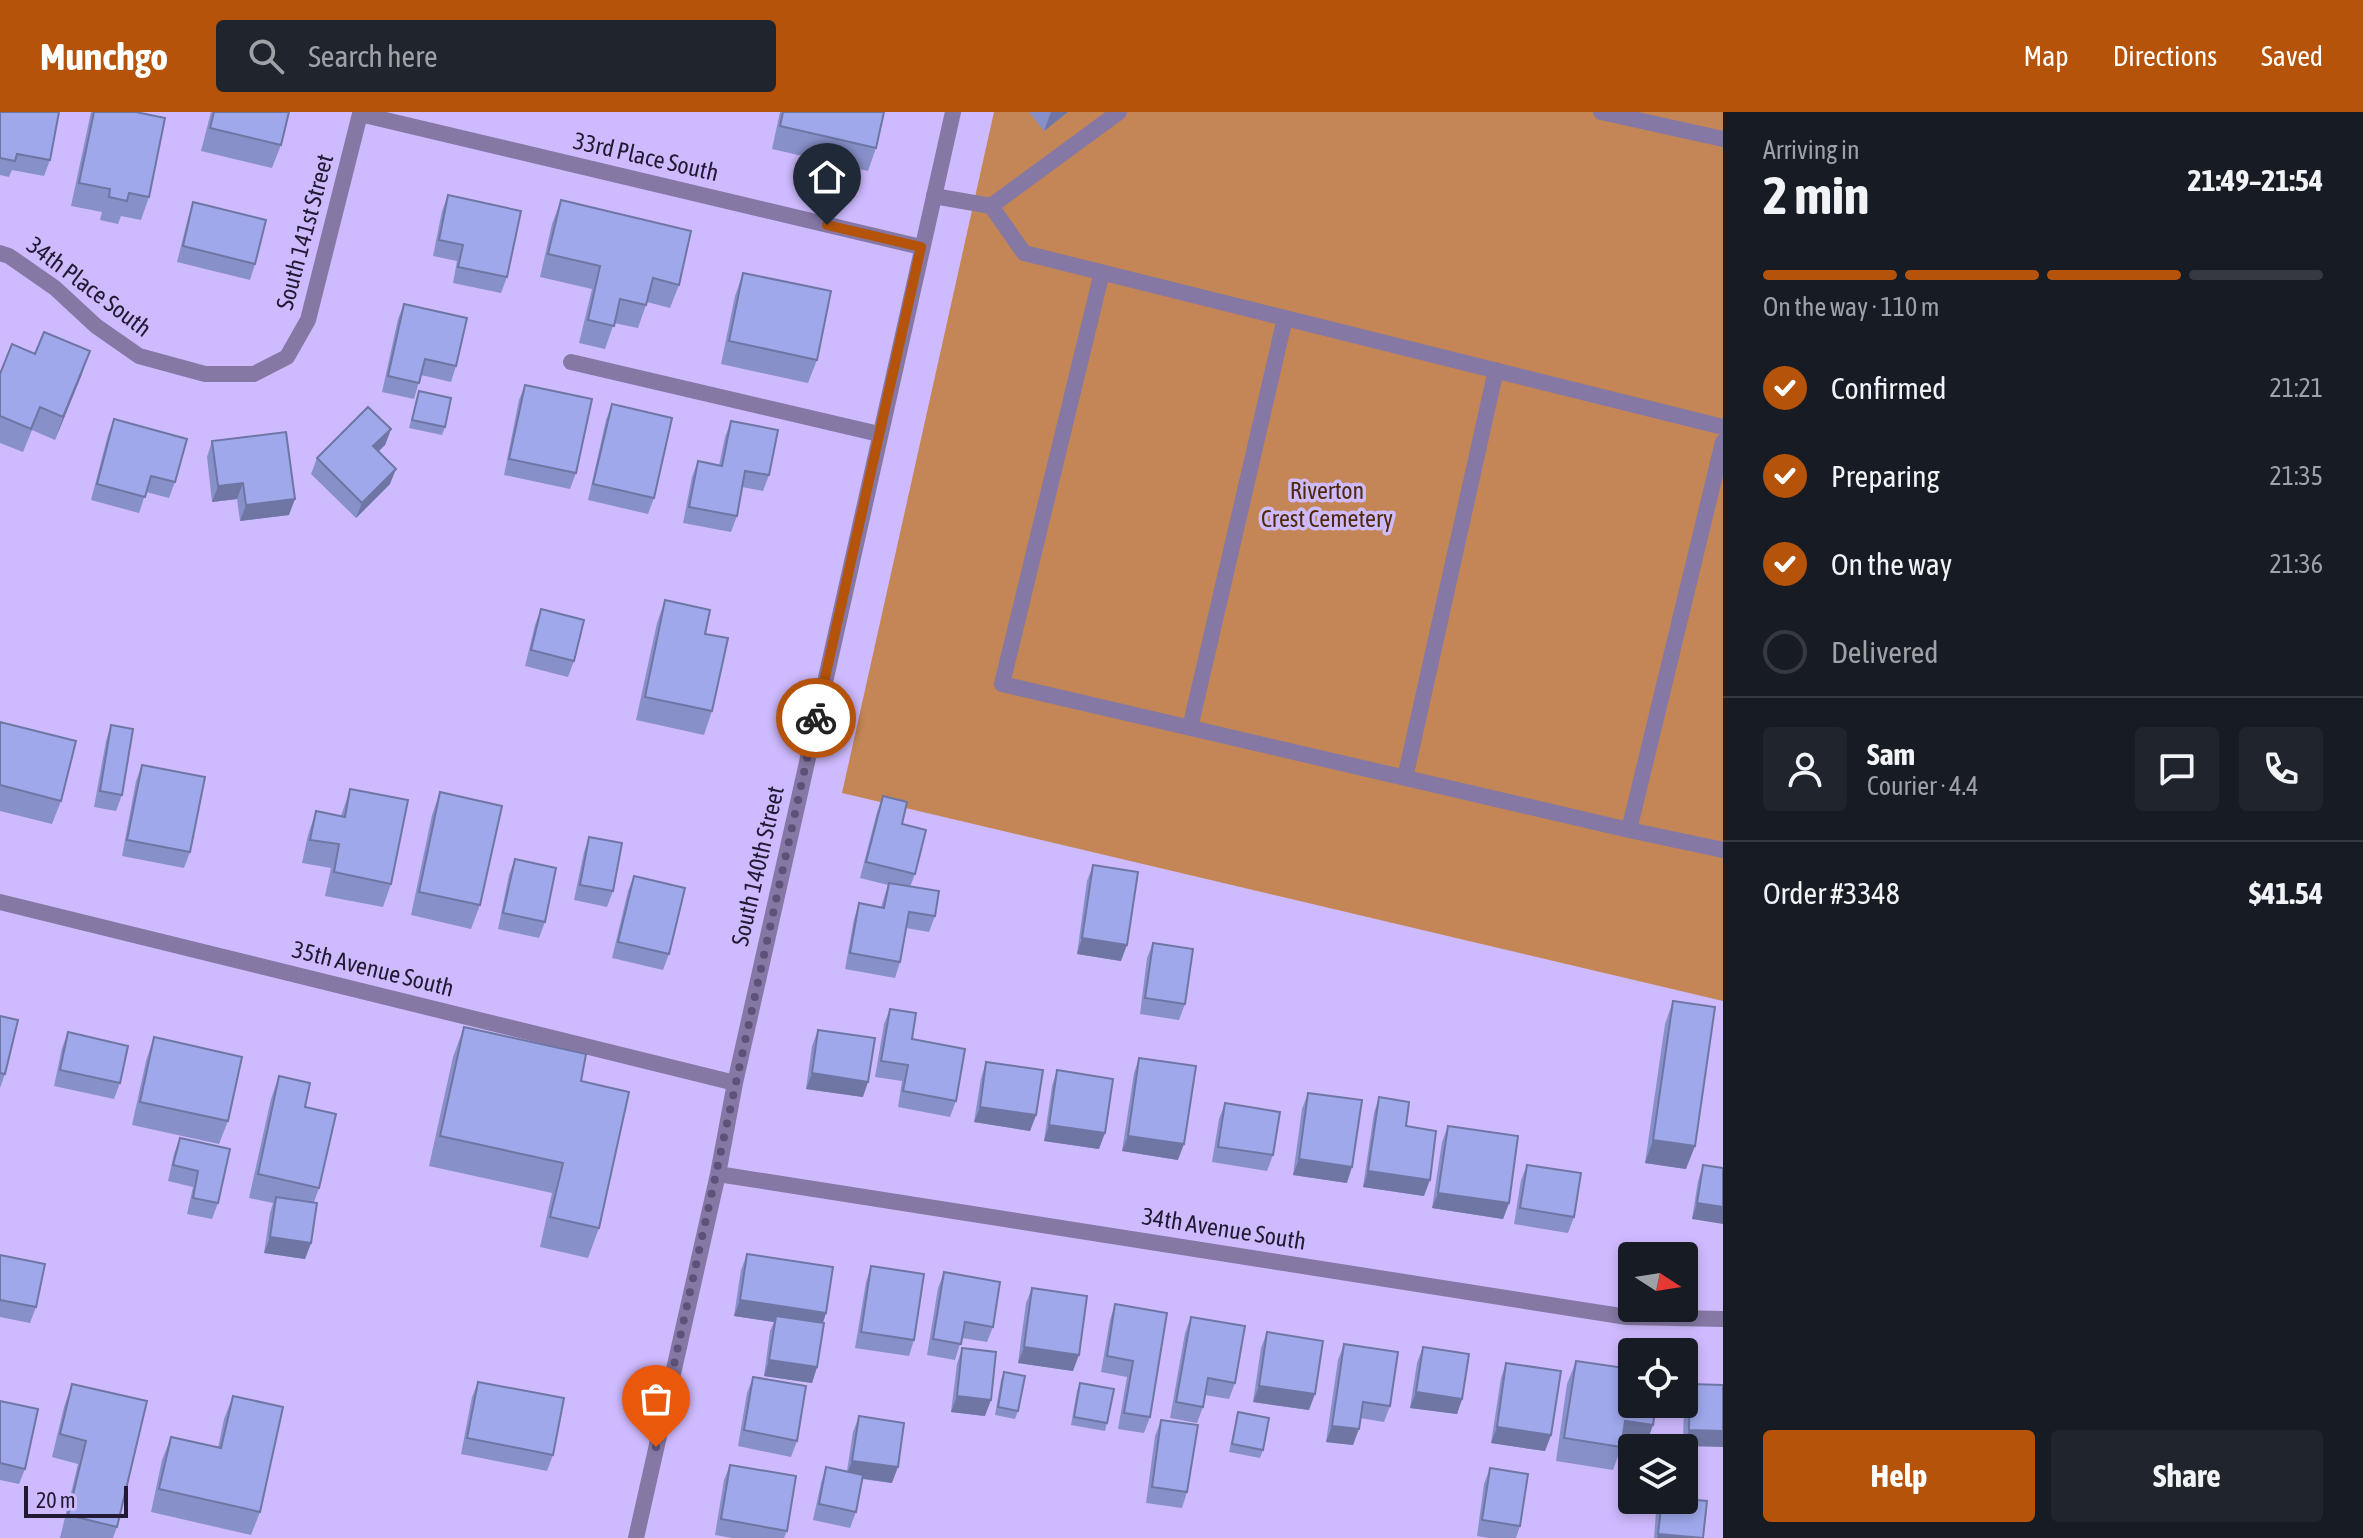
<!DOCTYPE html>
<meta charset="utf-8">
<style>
body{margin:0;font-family:"Asap Condensed",sans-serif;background:#20242c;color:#f1f3f6;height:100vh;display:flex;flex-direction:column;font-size:30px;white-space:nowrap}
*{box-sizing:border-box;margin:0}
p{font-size:26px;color:#9ea1a6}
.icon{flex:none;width:44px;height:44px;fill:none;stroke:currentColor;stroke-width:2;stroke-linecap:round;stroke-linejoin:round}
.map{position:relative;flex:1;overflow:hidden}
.details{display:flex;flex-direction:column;background:#171b24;width:640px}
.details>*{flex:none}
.needle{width:52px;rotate:102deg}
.tools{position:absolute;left:1618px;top:1130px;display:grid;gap:16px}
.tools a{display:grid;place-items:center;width:80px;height:80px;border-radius:8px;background:#171b24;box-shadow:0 4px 12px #0003;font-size:40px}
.scale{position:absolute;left:24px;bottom:20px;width:104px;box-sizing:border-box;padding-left:8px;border:4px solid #221a33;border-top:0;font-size:22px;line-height:28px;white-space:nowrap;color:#221a33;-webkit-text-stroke:6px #cebafe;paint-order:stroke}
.pin{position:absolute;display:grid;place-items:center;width:68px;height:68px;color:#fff;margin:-82px -34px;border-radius:50% 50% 50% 0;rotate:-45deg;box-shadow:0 0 8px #0007}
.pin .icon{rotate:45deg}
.courier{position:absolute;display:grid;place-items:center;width:80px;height:80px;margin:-40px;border:6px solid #b45309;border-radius:50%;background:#fff;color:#222;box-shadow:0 2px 10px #0007}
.headline em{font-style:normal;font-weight:700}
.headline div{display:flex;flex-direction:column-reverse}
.headline{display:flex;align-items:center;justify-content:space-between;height:136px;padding:0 40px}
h1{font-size:52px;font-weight:700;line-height:60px}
.bar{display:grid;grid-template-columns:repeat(4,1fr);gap:12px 8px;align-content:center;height:96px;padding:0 40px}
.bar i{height:10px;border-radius:6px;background:#363941}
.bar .active{background:#b45309}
.bar p{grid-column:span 4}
.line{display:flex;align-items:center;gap:20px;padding:0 40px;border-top:2px solid #363941}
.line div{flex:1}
.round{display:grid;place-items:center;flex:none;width:84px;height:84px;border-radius:8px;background:#20242c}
ol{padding:0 40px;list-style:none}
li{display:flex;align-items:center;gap:24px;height:88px}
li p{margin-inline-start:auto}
li .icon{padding:8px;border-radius:50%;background:#b45309;color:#fff;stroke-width:4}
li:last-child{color:#9ea1a6}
li i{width:44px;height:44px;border:4px solid #363941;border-radius:50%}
.action{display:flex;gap:16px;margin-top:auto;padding:16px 40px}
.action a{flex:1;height:92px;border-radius:8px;background:#b45309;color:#fff;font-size:32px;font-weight:700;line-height:92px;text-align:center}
.action a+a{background:#20242c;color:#f1f3f6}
header{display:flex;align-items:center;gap:48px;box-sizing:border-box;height:112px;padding:0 40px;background:#b45309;color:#fff}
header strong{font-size:38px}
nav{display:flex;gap:44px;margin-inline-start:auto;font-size:28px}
.search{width:560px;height:72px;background:#20242c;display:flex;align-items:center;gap:20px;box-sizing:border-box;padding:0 28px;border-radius:8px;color:#9ea1a6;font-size:30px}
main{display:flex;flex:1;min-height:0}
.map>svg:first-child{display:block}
.green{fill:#c48656}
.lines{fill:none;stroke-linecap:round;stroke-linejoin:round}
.service{stroke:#8578a4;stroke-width:16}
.minor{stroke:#8578a4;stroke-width:16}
.wall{fill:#8890ca}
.shaded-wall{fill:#6f76a4}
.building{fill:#9ea8eb;stroke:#6f76a4;stroke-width:2}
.done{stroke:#5e527a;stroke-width:8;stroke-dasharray:0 14.4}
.route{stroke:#b45309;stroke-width:10}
.labels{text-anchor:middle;stroke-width:7;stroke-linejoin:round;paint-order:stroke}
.street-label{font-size:24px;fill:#221a33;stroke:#cebafe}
.park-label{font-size:24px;fill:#4f2907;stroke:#cebafe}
</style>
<header>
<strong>Munchgo</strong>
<div class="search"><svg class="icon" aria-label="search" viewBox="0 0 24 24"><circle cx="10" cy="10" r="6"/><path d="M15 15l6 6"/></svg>Search here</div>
<nav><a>Map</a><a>Directions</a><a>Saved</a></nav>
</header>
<main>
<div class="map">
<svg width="1723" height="1426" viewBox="0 0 1723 1426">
<rect width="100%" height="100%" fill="#cebafe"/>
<path class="green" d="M994 0H1723V889L842 681Z"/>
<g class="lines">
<path class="service" d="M1119 0 991 94 1024 141 1723 315
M1601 0 1723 27
M934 84 991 94
M1102 160 1002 572 1629 718
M571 250 879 322
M1723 330 1629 718 1723 738
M1190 616 1285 206
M1405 666 1496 258"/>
<path class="minor" d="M0 141 9 144 55 176 96 214 139 244 205 262H254L287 245 308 208 360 2 921 135
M0 790 735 971
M718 1062 1627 1205 1723 1207
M636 1426 718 1062 735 971 953 0"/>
</g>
<path class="wall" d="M0 0 50 48 44 64 12 58 9 65 0 63Z
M91 0H94L149 85 141 108 121 104 118 112 100 108 102 100 71 94Z
M211 0H289L281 33 272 56 201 39Z
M780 0H884L876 36 868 59 772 37Z
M1029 0H1068L1044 19Z
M448 83 507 165 501 181 453 171 457 149 433 144 442 99Z
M561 88 679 173 670 196 647 190 638 216 614 211 605 237 579 231 592 177 540 165 552 112Z
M193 90 255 152 250 168 177 150 188 106Z
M743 161 817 248 808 271 721 252 735 184Z
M404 192 456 254 451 270 421 263 414 287 382 280 398 207Z
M0 262H82L55 328 32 318 23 340 0 331Z
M525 273 576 361 570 377 504 363 519 288Z
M419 279 445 315 442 323 409 316Z
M612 292 654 386 648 402 588 388 606 308Z
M114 307 175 370 169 386 146 380 139 401 91 388 108 323Z
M731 309 769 363 763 379 742 375 737 404 731 420 683 411 692 365 698 349 719 354 725 325Z
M391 317 385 333 378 339 390 372 356 406 311 362 317 346Z
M212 329 289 403 240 409 237 387 212 390 207 345Z
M665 488 712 599 704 623 636 608 657 511Z
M541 497 574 549 568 565 525 554 535 513Z
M0 610 61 689 52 712 0 699Z
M111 613 122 683 116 699 94 695 106 629Z
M142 653 190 740 184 756 122 744 136 669Z
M350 677 391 772 383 795 325 784 331 756 302 751 308 723 316 699 341 704Z
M440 680 480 793 471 817 411 803 432 703Z
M883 684 902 712 915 762 910 775 935 804 929 820 906 816 900 850 895 866 845 857 854 807 859 791 881 795 888 773 860 766 877 700Z
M589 725 613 779 607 795 574 788 584 740Z
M515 747 545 810 539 826 498 817 509 763Z
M1093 753 1121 849 1077 842 1087 769Z
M634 764 669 842 663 858 612 846 628 779Z
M1153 831 1185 892 1179 908 1140 902 1147 846Z
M1673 889 1686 1057 1645 1051 1665 912Z
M890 897 956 989 950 1005 898 995 902 969 875 965 884 912Z
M0 904 5 962 0 976Z
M464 915 581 969 599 1116 588 1146 540 1135 552 1081 429 1054 453 945Z
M818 918 863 985 806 977 812 934Z
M68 920 120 971 114 987 54 974 62 936Z
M154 925 228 1009 219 1032 132 1013 146 949Z
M1139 946 1178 1048 1122 1039 1134 961Z
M986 950 1036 1003 1030 1019 974 1010 981 966Z
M1057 958 1099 1037 1044 1029 1052 974Z
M279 964 305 995 319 1076 314 1090 311 1131 305 1147 264 1141 270 1101 273 1091 249 1086 271 987Z
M1308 981 1347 1071 1293 1063 1302 997Z
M1379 985 1424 1084 1363 1075 1374 1001Z
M1225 991 1273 1043 1267 1059 1212 1050 1219 1007Z
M1448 1014 1509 1091 1503 1107 1432 1096 1442 1030Z
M180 1026 218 1091 212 1107 187 1102 193 1075 168 1069 174 1042Z
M1527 1053 1574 1105 1568 1121 1514 1112 1521 1068Z
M1703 1053 1723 1056 1692 1107 1698 1069Z
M747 1142 826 1201 823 1210 817 1255 812 1271 764 1264 770 1219 774 1210 734 1204 741 1158Z
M0 1143 36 1195 30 1211 0 1205Z
M871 1154 914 1228 909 1244 855 1236 866 1170Z
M944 1160 993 1215 987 1230 962 1226 955 1248 927 1243 938 1176Z
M1032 1176 1073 1259 1018 1251 1026 1191Z
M1115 1192 1150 1305 1144 1321 1118 1317 1127 1265 1101 1260 1110 1208Z
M1191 1205 1235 1271 1229 1287 1205 1283 1203 1295 1197 1311 1170 1306 1185 1221Z
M1267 1220 1309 1298 1253 1290 1261 1236Z
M1344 1232 1390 1294 1384 1310 1360 1306 1353 1333 1326 1330 1338 1248Z
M1423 1235 1462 1287 1457 1302 1410 1296 1417 1251Z
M962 1236 985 1304 951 1300 957 1252Z
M1576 1249 1645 1336 1622 1333 1613 1358 1556 1349 1567 1272Z
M1506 1251 1551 1323 1545 1339 1491 1331 1501 1266Z
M1004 1260 1018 1299 1015 1307 995 1303 1001 1268Z
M753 1265 797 1329 791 1345 738 1334 747 1281Z
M478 1270 553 1343 547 1359 461 1342 472 1285Z
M1080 1271 1107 1311 1105 1319 1071 1313 1077 1279Z
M72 1272 117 1415 113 1426H60L78 1352 52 1345 64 1295Z
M1690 1272 1723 1273 1683 1334 1684 1288Z
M233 1284 260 1400 251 1423 151 1400 162 1348 171 1325 218 1336 224 1307Z
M0 1289 25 1357 19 1372 0 1368Z
M1238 1300 1263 1338 1260 1346 1229 1340 1236 1308Z
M859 1304 892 1371 862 1367 856 1400 850 1416 813 1408 821 1371 826 1355 847 1359 853 1320Z
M1161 1308 1187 1380 1182 1396 1146 1391 1155 1324Z
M730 1353 787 1419 784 1426H732L715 1423 724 1368Z
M1490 1356 1520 1414 1516 1426H1489L1477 1424 1484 1372Z
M1661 1388H1684L1703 1426H1654L1656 1400Z"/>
<path class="shaded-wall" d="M1051 0H1068L1044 19Z
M90 239 82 262 55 328 63 305Z
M391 317 385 333 368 350 373 334Z
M396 357 390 372 356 406 362 391Z
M243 371 237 387 212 390 218 374Z
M295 387 289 403 240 409 246 393Z
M1082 826 1127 833 1121 849 1077 842Z
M812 961 868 970 863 985 806 977Z
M980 995 1036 1003 1030 1019 974 1010Z
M1049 1013 1105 1021 1099 1037 1044 1029Z
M1128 1024 1184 1032 1178 1048 1122 1039Z
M1653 1028 1695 1034 1686 1057 1645 1051Z
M1299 1047 1352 1055 1347 1071 1293 1063Z
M1368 1059 1430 1068 1424 1084 1363 1075Z
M1438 1081 1509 1091 1503 1107 1432 1096Z
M1697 1091 1723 1095V1112L1692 1107Z
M270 1125 311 1131 305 1147 264 1141Z
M740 1188 826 1201 821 1217 776 1204 774 1210 734 1204Z
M1024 1235 1079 1243 1073 1259 1018 1251Z
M769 1248 817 1255 812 1271 764 1264Z
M1259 1274 1315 1282 1309 1298 1253 1290Z
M1416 1280 1462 1287 1457 1302 1410 1296Z
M957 1284 991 1288 985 1304 951 1300Z
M1625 1309 1653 1313 1645 1336 1617 1332Z
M1332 1314 1359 1317 1353 1333 1326 1330Z
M1497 1315 1551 1323 1545 1339 1491 1331Z
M1689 1318 1723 1319V1335L1683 1334Z
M852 1349 898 1355 892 1371 846 1364Z
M1658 1422 1698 1426H1657Z"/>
<path class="building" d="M0 0H59L50 48 17 42 15 49 0 46Z
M94 0H136L165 6 149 85 129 81 127 89 109 85 110 77 79 71Z
M214 0H289L281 33 210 16Z
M783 0H884L876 36 780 14Z
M448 83 521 99 507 165 458 155 463 133 439 128Z
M561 88 691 119 679 173 653 166 646 193 620 187 614 214 588 208 600 154 548 142Z
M193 90 266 108 255 152 183 134Z
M743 161 831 179 817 248 729 229Z
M404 192 467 206 456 254 425 247 419 271 388 264Z
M44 220 90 239 63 305 40 295 31 317 0 304V262L12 232 35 242Z
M525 273 592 287 576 361 509 347Z
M419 279 451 286 445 315 412 308Z
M612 292 672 306 654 386 593 372Z
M368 295 391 317 373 334 396 357 362 391 317 346Z
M114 307 187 327 175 370 151 364 145 385 97 372Z
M731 309 778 318 769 363 745 359 737 404 689 395 698 349 722 354Z
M286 320 295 387 246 393 243 371 218 374 212 329Z
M665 488 710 498 705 522 728 526 712 599 645 585Z
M541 497 584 508 574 549 531 538Z
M0 610 76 629 61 689 0 673Z
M111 613 133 617 122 683 100 679Z
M142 653 205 665 190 740 127 728Z
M350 677 408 688 391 772 334 760 339 732 310 728 316 699 345 705Z
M440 680 502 694 480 793 419 780Z
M883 684 907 690 902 712 926 718 915 762 866 750Z
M589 725 622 731 613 779 580 773Z
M515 747 556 756 545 810 503 801Z
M1093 753 1138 760 1127 833 1082 826Z
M634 764 685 776 669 842 618 830Z
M889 771 939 779 935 804 909 800 900 850 850 841 859 791 884 796Z
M1153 831 1193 837 1185 892 1145 886Z
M1673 889 1715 895 1695 1034 1653 1028Z
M890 897 916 901 912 927 965 937 956 989 903 979 908 953 881 949Z
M0 904 18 908 5 962 0 961Z
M464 915 586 942 581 969 629 980 599 1116 550 1105 563 1051 440 1024Z
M818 918 875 926 868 970 812 961Z
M68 920 128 934 120 971 60 958Z
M154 925 242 945 228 1009 140 990Z
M1139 946 1196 954 1184 1032 1128 1024Z
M986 950 1043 958 1036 1003 980 995Z
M1057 958 1113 967 1105 1021 1049 1013Z
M279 964 310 971 305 995 336 1002 319 1076 258 1062Z
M1308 981 1362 988 1352 1055 1299 1047Z
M1379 985 1409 990 1406 1014 1436 1019 1430 1068 1368 1059Z
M1225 991 1280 1000 1273 1043 1218 1035Z
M1448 1014 1518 1024 1509 1091 1438 1081Z
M180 1026 230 1037 218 1091 193 1086 198 1059 173 1053Z
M1527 1053 1581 1061 1574 1105 1520 1096Z
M1703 1053 1723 1056V1095L1697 1091Z
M276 1085 317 1091 311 1131 270 1125Z
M747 1142 833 1155 826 1201 740 1188Z
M0 1143 45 1152 36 1195 0 1188Z
M871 1154 924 1162 914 1228 861 1220Z
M944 1160 1000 1170 993 1215 965 1210 961 1232 933 1227Z
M1032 1176 1087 1184 1079 1243 1024 1235Z
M1115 1192 1167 1201 1150 1305 1124 1301 1133 1249 1107 1244Z
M776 1204 824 1211 817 1255 769 1248Z
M1191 1205 1245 1214 1235 1271 1208 1266 1203 1295 1176 1290Z
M1267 1220 1323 1229 1315 1282 1259 1274Z
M1344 1232 1398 1240 1390 1294 1363 1290 1359 1317 1332 1314Z
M1423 1235 1469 1242 1462 1287 1416 1280Z
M962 1236 996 1240 991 1288 957 1284Z
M1576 1249 1632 1257V1292H1656L1653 1313 1625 1309 1621 1335 1564 1326Z
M1506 1251 1561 1259 1551 1323 1497 1315Z
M1004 1260 1025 1264 1018 1299 998 1295Z
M753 1265 806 1274 797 1329 744 1318Z
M478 1270 564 1286 553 1343 467 1326Z
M1080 1271 1114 1277 1107 1311 1074 1305Z
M72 1272 147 1289 117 1415 68 1403 86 1329 60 1322Z
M1690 1272 1723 1273V1319L1689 1318Z
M233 1284 283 1295 260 1400 159 1377 171 1325 221 1336Z
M0 1289 38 1297 25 1357 0 1351Z
M1238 1300 1269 1306 1263 1338 1232 1332Z
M859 1304 904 1311 898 1355 852 1349Z
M1161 1308 1198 1313 1187 1380 1152 1375Z
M730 1353 796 1364 787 1419 721 1407Z
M826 1355 863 1363 856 1400 819 1392Z
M1490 1356 1528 1362 1520 1414 1482 1408Z
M1684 1387 1707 1389 1703 1426 1658 1422 1662 1388H1684Z"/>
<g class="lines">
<path class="done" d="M656 1335 816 606"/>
<path class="route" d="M816 606 921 135 827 113"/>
</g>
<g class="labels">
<g class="street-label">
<text transform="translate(646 45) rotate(13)" y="8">33rd Place South</text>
<text transform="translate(305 120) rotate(-75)" y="8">South 141st Street</text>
<text transform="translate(89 175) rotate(37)" y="8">34th Place South</text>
<text transform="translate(758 754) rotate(-77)" y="8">South 140th Street</text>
<text transform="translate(373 857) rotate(14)" y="8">35th Avenue South</text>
<text transform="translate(1224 1117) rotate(9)" y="8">34th Avenue South</text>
</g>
<g class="park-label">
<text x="1327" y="387">Riverton<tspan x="1327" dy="28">Crest Cemetery</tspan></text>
</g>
</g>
</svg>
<div class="tools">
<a><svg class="needle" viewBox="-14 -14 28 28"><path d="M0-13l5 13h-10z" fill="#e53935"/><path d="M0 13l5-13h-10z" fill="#9ea1a6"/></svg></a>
<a><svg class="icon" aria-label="locate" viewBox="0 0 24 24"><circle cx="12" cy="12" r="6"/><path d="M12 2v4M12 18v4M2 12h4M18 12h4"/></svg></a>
<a><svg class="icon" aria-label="layers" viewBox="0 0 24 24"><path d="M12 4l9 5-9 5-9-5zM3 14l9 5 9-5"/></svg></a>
</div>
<div class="scale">20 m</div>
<div class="pin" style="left:656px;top:1335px;background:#ea580c"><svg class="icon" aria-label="bag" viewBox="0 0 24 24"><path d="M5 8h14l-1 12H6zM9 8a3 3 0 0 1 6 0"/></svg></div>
<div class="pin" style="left:827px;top:113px;background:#1f2937"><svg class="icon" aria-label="home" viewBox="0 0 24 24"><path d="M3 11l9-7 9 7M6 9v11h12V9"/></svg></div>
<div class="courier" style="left:816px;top:606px"><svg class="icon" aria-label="bike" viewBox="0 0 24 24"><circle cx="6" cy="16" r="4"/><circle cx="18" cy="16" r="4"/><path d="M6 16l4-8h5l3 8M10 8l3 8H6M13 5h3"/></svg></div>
</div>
<section class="details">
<div class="headline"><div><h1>2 min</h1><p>Arriving in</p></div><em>21:49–21:54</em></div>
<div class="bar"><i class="active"></i><i class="active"></i><i class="active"></i><i></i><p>On the way · 110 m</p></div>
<ol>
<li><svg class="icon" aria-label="check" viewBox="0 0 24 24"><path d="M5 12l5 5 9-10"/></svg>Confirmed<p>21:21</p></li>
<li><svg class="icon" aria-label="check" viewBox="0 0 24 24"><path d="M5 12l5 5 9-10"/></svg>Preparing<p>21:35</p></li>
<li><svg class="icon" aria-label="check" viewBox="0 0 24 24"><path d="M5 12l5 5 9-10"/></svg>On the way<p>21:36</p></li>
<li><i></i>Delivered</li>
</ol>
<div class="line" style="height:144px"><a class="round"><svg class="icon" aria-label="person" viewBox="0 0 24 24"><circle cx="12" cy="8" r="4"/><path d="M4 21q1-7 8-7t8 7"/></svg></a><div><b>Sam</b><p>Courier · 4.4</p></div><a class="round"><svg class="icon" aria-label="chat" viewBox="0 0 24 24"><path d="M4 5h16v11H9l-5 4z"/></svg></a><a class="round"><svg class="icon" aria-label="phone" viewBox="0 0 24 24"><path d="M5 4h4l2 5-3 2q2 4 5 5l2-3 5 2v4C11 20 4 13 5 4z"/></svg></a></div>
<div class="line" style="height:104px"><div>Order #3348</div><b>$41.54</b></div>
<div class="action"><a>Help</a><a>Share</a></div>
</section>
</main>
